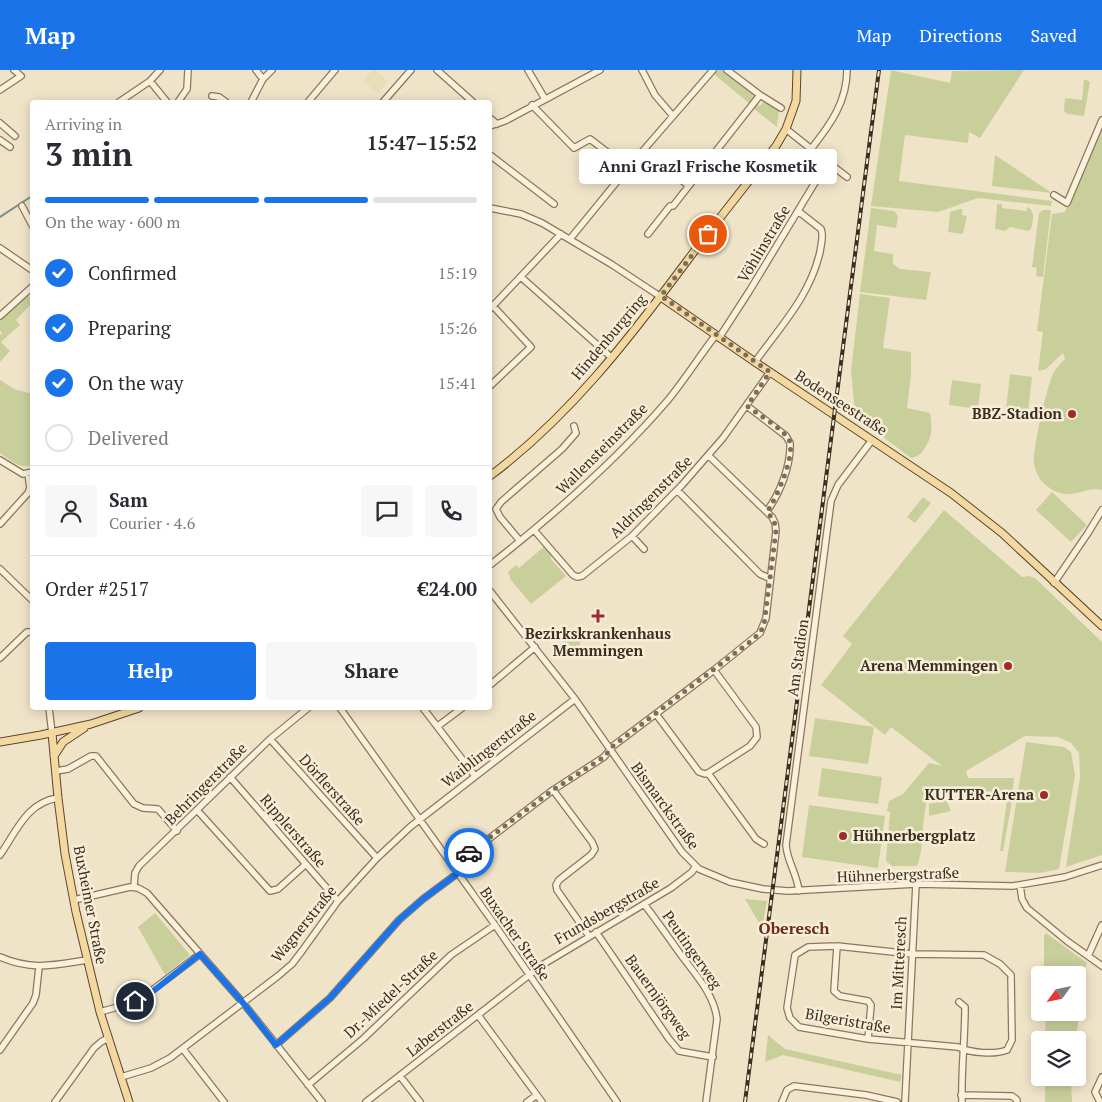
<!DOCTYPE html>
<meta charset="utf-8">
<style>
body{margin:0;font-family:"PT Serif",serif;background:#f7f7f7;color:#2b2b33;height:100vh;display:flex;flex-direction:column;font-size:19px;white-space:nowrap}
*{box-sizing:border-box;margin:0}
p{font-size:16px;color:#7c7c81}
.icon{flex:none;width:28px;height:28px;fill:none;stroke:currentColor;stroke-width:2;stroke-linecap:round;stroke-linejoin:round}
.map{position:relative;flex:1;overflow:hidden}
.panel{position:absolute;left:30px;top:30px;width:462px;height:610px;display:flex;flex-direction:column;background:#fff;border-radius:5px;box-shadow:0 2px 12px #0003}
.panel>*{flex:none}
.needle{width:32px;rotate:237deg}
.tools{position:absolute;left:1031px;top:896px;display:grid;gap:10px}
.tools a{display:grid;place-items:center;width:55px;height:55px;border-radius:5px;background:#fff;box-shadow:0 2px 12px #0003;font-size:25px}
.pin{position:absolute;display:grid;place-items:center;width:42px;height:42px;color:#fff;margin:-21px;border:2px solid #fff;border-radius:50%;box-shadow:0 1px 5px #0007}
.courier{position:absolute;display:grid;place-items:center;width:50px;height:50px;margin:-25px;border:4px solid #1a73e8;border-radius:50%;background:#fff;color:#222;box-shadow:0 1px 6px #0007}
.bubble{position:absolute;height:35px;border-radius:5px;background:#fff;box-shadow:0 2px 12px #0003;font-size:16px;font-weight:700;line-height:35px;text-align:center}
.summary em{font-style:normal;font-weight:700}
.summary div{display:flex;flex-direction:column-reverse}
.summary{display:flex;align-items:center;justify-content:space-between;height:85px;padding:0 15px}
h1{font-size:32px;font-weight:700;line-height:38px}
.bar{display:grid;grid-template-columns:repeat(4,1fr);gap:8px 5px;align-content:center;height:60px;padding:0 15px}
.bar i{height:6px;border-radius:4px;background:#e1e1e2}
.bar .current{background:#1a73e8}
.bar p{grid-column:span 4}
.line{display:flex;align-items:center;gap:12px;padding:0 15px;border-top:1px solid #e1e1e2}
.line div{flex:1}
.round{display:grid;place-items:center;flex:none;width:52px;height:52px;border-radius:5px;background:#f7f7f7}
ol{padding:0 15px;list-style:none}
li{display:flex;align-items:center;gap:15px;height:55px}
li p{margin-inline-start:auto}
li .icon{padding:5px;border-radius:50%;background:#1a73e8;color:#fff;stroke-width:4}
li:last-child{color:#7c7c81}
li i{width:28px;height:28px;border:2px solid #e1e1e2;border-radius:50%}
.primary-button{display:flex;gap:10px;margin-top:auto;padding:10px 15px}
.primary-button a{flex:1;height:58px;border-radius:5px;background:#1a73e8;color:#fff;font-size:20px;font-weight:700;line-height:58px;text-align:center}
.primary-button a+a{background:#f7f7f7;color:#2b2b33}
header{display:flex;align-items:center;gap:30px;box-sizing:border-box;height:70px;padding:0 25px;background:#1a73e8;color:#fff}
header strong{font-size:24px}
nav{display:flex;gap:28px;margin-inline-start:auto;font-size:18px}
.map>svg:first-child{display:block}
.farmland{fill:#e6deb5}
.green{fill:#c9cf9b}
.lines{fill:none;stroke-linecap:round;stroke-linejoin:round}
.stream{stroke:#6f938a;stroke-width:2}
.minor-casing{stroke:#8d765c;stroke-width:8}
.major-casing{stroke:#5b4430;stroke-width:9}
.minor{stroke:#faf1dc;stroke-width:5.5}
.major{stroke:#f3d9a0;stroke-width:7}
.rail-casing{stroke:#3d2e20;stroke-width:4}
.rail{stroke:#f7eed8;stroke-width:2;stroke-dasharray:5.5;stroke-linecap:butt}
.done{stroke:#7c6e5b;stroke-width:5;stroke-dasharray:0 9}
.route{stroke:#1a73e8;stroke-width:6}
.poi-dot{fill:#9e2a2b;stroke:#f7eed8;stroke-width:2}
.labels{text-anchor:middle;stroke-width:5;stroke-linejoin:round;paint-order:stroke}
.street-label{font-size:15px;fill:#3d2e20;stroke:#f7eed8}
.poi-label{font-size:15px;font-weight:bold;fill:#3d2e20;stroke:#f7eed8;text-anchor:end}
.neighbourhood-label{font-size:16px;font-weight:bold;fill:#6b2e1e;stroke:#f7eed8}
</style>
<header>
<strong>Map</strong>
<nav><a>Map</a><a>Directions</a><a>Saved</a></nav>
</header>
<div class="map">
<svg width="1102" height="1032" viewBox="0 0 1102 1032">
<rect width="100%" height="100%" fill="#f0e4c8"/>
<path class="farmland" d="M372 0H375L388 11 378 24 363 11Z"/>
<path class="green" d="M718 0H723L755 26 750 34 714 4Z
M891 0 950 13 952 1 1024 0 980 68 969 62 968 73 905 65 899 111 1052 131 1051 136 978 128 938 142 871 136Z
M1084 9 1090 12 1084 46 1067 44 1064 41 1065 28 1082 30Z
M765 30 779 39 777 57 753 38 757 34 760 36Z
M1102 51V420C1083 416 1073 432 1051 419 1041 413 1036 404 1034 394 1032 381 1047 316 1053 304 1056 298 1060 294 1065 289L1063 283 1046 299 1038 301 1043 262 1037 261 1052 144 1065 142Z
M995 85 1052 123 992 116Z
M997 134H1002V138L1027 141V137C1036 141 1033 151 1031 159L1028 161 1010 157 1005 161 995 159Z
M871 138 894 141C900 145 897 152 896 158L877 155 874 181 893 184V194L900 199 931 202 926 230 860 222Z
M960 139H962V145L967 146 963 164 948 162 950 142Z
M1043 140H1051L1043 207 1036 206 1037 198 1032 197 1039 143Z
M27 224 32 230V233L16 250 20 255 1 272 10 281 0 292V265L2 263 0 260V249Z
M860 224 890 228 883 278 911 282V304L907 338 930 343C931 349 932 357 931 364 929 373 921 388 911 388L863 352 855 342 851 301Z
M1010 304 1032 307 1028 343 1006 340Z
M0 310 14 319 32 324V395C20 400 10 390 0 383Z
M952 310 981 314 978 339 949 335Z
M1052 422 1087 455 1071 472 1036 440Z
M923 427 931 433 915 453 907 447Z
M944 440 1022 507 1029 506 1035 508 1102 572V785L1066 797 1080 707 1079 683 1071 673 1058 667 1025 666 966 701 968 708H1014L1011 737 1003 781H1000L1008 723 984 721 941 727 927 731C921 753 925 776 917 796H892L886 791 890 742 887 741 889 731 903 724 929 693 942 696 891 657 885 665 821 615 852 574 843 566Z
M546 475 554 484 550 488 566 506 531 534 511 510 508 502 516 495 519 498Z
M567 556 572 565 581 571 579 577 565 583 563 578 565 576 557 564Z
M815 648 874 657 868 694 809 686Z
M1026 672 1064 677 1071 682 1075 705 1059 799 1040 803 1005 802Z
M822 698 882 707 878 734 818 726Z
M946 729 951 741 929 746V734Z
M809 735 885 746 878 798 802 787Z
M745 829 767 831 762 858Z
M155 843 190 885 165 905 138 857Z
M1046 863 1087 893C1079 910 1081 920 1080 937 1079 948 1077 959 1076 970H1046L1045 943 1078 942V905H1044V866Z
M768 965 785 979 902 1005 900 1012 783 985 765 992Z
M1045 1008H1071L1072 1032H1045Z"/>
<g class="lines">
<path class="stream" d="M0 147 32 126"/>
<g class="minor-casing">
<path id="minor" d="M256 0 263 9
M437 0 473 32
M528 0 545 29
M642 0 655 25 673 46
M727 0 760 25 781 38
M150 11 167 32
M0 20 21 6 14 0
M212 26 219 27 226 32
M119 32 150 11 160 0
M178 32 187 19 188 0
M251 32 263 9 272 0
M308 32 335 0
M383 32 411 0
M532 35 574 78 590 69 628 98
M490 48 497 54
M0 53 15 66
M490 56 505 51 600 0
M0 70 10 77
M811 79C830 55 847 32 847 0
M643 81 688 115
M490 85 554 134
M825 90 847 107
M1054 125 1067 133 1102 50
M22 136 32 155
M490 138 521 144 542 153 611 194 661 227
M648 164 670 136H673L760 25
M570 169 628 98 713 0
M0 178 32 200
M521 207 612 288
M490 239 561 164
M0 246 32 217
M719 268 750 220 825 96V90L786 59
M755 292C780 257 810 226 820 182 821 174 824 166 821 159L798 141
M490 316 531 277 493 236
M747 336 786 366 790 373C791 396 780 423 767 441
M0 390 23 404 32 402
M677 420 760 504 769 508
M0 454 28 423 30 418 28 404
M534 460 573 505 577 507 582 506 632 466 682 415 723 368 770 302
M632 466 644 479
M520 471 500 447 496 439 501 432 562 379 576 363 574 356
M490 495C554 445 615 392 668 330 685 309 699 287 715 266
M0 499 32 530
M1054 513 1088 463 1102 440
M490 521 575 629 682 782 699 799 730 812 763 819 788 821 916 814 1013 816 1065 807 1102 795
M0 588 27 562H32
M490 615 535 577
M49 638 52 663
M340 638 495 855 617 1032
M423 638 475 706
M656 644 699 702 705 704 708 703 750 676 757 667 756 657 714 600
M438 656 462 638
M270 669 377 788
M56 701 68 699 91 686H96L134 734 143 738 158 739 177 761
M708 703 756 769 764 774
M230 707 338 831
M553 720 592 772 595 779 591 785 559 810 556 815 557 820 589 866
M197 740 270 821 278 819 306 794
M0 785C16 762 27 732 58 728
M453 796 553 720 604 687 613 676 714 600 760 563 766 548 776 461 775 453 772 447 709 386
M1020 815 1022 829 1027 838 1067 871 1102 896
M134 817 135 803 139 796 270 669 308 638
M799 821C797 804 787 791 786 775L831 431 838 415 872 370
M74 830 130 817 138 818 147 823 244 934 322 1032
M644 834C657 851 669 868 681 885 695 904 714 924 717 949L706 1032
M596 862 669 969 679 981 713 987
M837 876 912 884 984 885 1000 894 1011 905 1012 970 1007 980C994 985 971 983 958 977L868 969 799 957 790 948 787 938 795 885 808 877Z
M837 876 834 921 840 926 868 931 871 935 868 969
M1088 886 1102 855
M0 887C33 901 54 895 87 890
M959 932 965 937C965 970 961 1000 962 1032
M100 942 128 934 142 928 200 884
M478 945 542 1032
M276 975 330 928 399 850 423 829 458 803
M183 979 224 1032
M0 980 33 933 36 925 39 897
M400 1006 420 1032
M121 1007 151 998 170 988 278 906 292 894 302 881 338 831 377 788 410 757 575 629
M308 1015 363 969 451 885 495 855
M961 1025 1012 1026 1017 1030V1032
M55 1032 94 978 101 972 108 968
M366 1032 542 895 671 818 692 802 695 797
M527 1032 537 1025
M782 1032 787 1020 794 1016 866 1025 897 1032
M905 1032 916 814
M1100 1032 1095 1022 1102 1007"/>
</g>
<g class="major-casing">
<path id="major" d="M661 227 755 292 951 423 1002 463 1102 556
M490 406C569 347 629 269 687 191 716 152 746 115 776 76L786 59 796 31 797 0
M52 663 58 728 65 784 76 842 100 942 129 1032
M0 672 41 665 91 654 139 638
M54 686 63 672 84 658"/>
</g>
<use href="#minor" class="minor"/>
<use href="#major" class="major"/>
<g class="rail-casing">
<path id="rail" d="M745 1032 879 0"/>
</g>
<use href="#rail" class="rail"/>
</g>
<g class="lines">
<path class="done" d="M469 783 553 720 604 687 613 676 751 571 760 563 764 555 776 461 774 450 767 442C776 429 798 381 788 368 781 358 758 344 747 336L770 302 661 226 708 164"/>
<path class="route" d="M135 931 152 922 200 884 244 934 276 975 330 928 399 850 423 829 458 803 453 796 469 783"/>
</g>
<g class="poi-dot">
<circle cx="1072" cy="344" r="5"/>
<path d="M595.5 538.5h5v5h5v5h-5v5h-5v-5h-5v-5h5z"/>
<circle cx="1008" cy="596" r="5"/>
<circle cx="1044" cy="725" r="5"/>
<circle cx="843" cy="766" r="5"/>
</g>
<g class="labels">
<g class="street-label">
<text transform="translate(764 174) rotate(-59)" y="5">Vöhlinstraße</text>
<text transform="translate(609 267) rotate(-50)" y="5">Hindenburgring</text>
<text transform="translate(841 333) rotate(33)" y="5">Bodenseestraße</text>
<text transform="translate(602 379) rotate(-45)" y="5">Wallensteinstraße</text>
<text transform="translate(651 427) rotate(-45)" y="5">Aldringenstraße</text>
<text transform="translate(798 588) rotate(-82)" y="5">Am Stadion</text>
<text transform="translate(489 679) rotate(-38)" y="5">Waiblingerstraße</text>
<text transform="translate(206 714) rotate(-45)" y="5">Behringerstraße</text>
<text transform="translate(332 720) rotate(48)" y="5">Dörflerstraße</text>
<text transform="translate(665 736) rotate(54)" y="5">Bismarckstraße</text>
<text transform="translate(293 761) rotate(49)" y="5">Ripplerstraße</text>
<text transform="translate(898 805) rotate(-2)" y="5">Hühnerbergstraße</text>
<text transform="translate(90 835) rotate(79)" y="5">Buxheimer Straße</text>
<text transform="translate(607 841) rotate(-30)" y="5">Frundsbergstraße</text>
<text transform="translate(304 854) rotate(-51)" y="5">Wagnerstraße</text>
<text transform="translate(515 864) rotate(55)" y="5">Buxacher Straße</text>
<text transform="translate(692 880) rotate(55)" y="5">Peutingerweg</text>
<text transform="translate(899 893) rotate(-87)" y="5">Im Mitteresch</text>
<text transform="translate(391 924) rotate(-43)" y="5">Dr.-Miedel-Straße</text>
<text transform="translate(658 927) rotate(54)" y="5">Bauernjörgweg</text>
<text transform="translate(848 951) rotate(10)" y="5">Bilgeristraße</text>
<text transform="translate(440 959) rotate(-38)" y="5">Laberstraße</text>
</g>
<g class="poi-label">
<text x="1062" y="349">BBZ-Stadion</text>
<text x="598" y="569" text-anchor="middle">Bezirkskrankenhaus<tspan x="598" dy="17">Memmingen</tspan></text>
<text x="998" y="601">Arena Memmingen</text>
<text x="1034" y="730">KUTTER-Arena</text>
<text x="853" y="771" text-anchor="start">Hühnerbergplatz</text>
</g>
<g class="neighbourhood-label">
<text x="794" y="864">Oberesch</text>
</g>
</g>
</svg>
<div class="tools">
<a><svg class="needle" viewBox="-14 -14 28 28"><path d="M0-13l5 13h-10z" fill="#e53935"/><path d="M0 13l5-13h-10z" fill="#7c7c81"/></svg></a>
<a><svg class="icon" aria-label="layers" viewBox="0 0 24 24"><path d="M12 4l9 5-9 5-9-5zM3 14l9 5 9-5"/></svg></a>
</div>
<div class="pin" style="left:708px;top:164px;background:#ea580c"><svg class="icon" aria-label="bag" viewBox="0 0 24 24"><path d="M5 8h14l-1 12H6zM9 8a3 3 0 0 1 6 0"/></svg></div>
<div class="pin" style="left:135px;top:931px;background:#1f2937"><svg class="icon" aria-label="home" viewBox="0 0 24 24"><path d="M3 11l9-7 9 7M6 9v11h12V9"/></svg></div>
<div class="courier" style="left:469px;top:783px"><svg class="icon" aria-label="car" viewBox="0 0 24 24"><path d="M5 17H2v-5l4-1 3-4h7l3 4 3 1v5h-3M9 17h6M6 11h13"/><circle cx="7" cy="17" r="2"/><circle cx="17" cy="17" r="2"/></svg></div>
<div class="bubble" style="left:579px;top:79px;width:258px">Anni Grazl Frische Kosmetik</div>
<section class="panel">
<div class="summary"><div><h1>3 min</h1><p>Arriving in</p></div><em>15:47–15:52</em></div>
<div class="bar"><i class="current"></i><i class="current"></i><i class="current"></i><i></i><p>On the way · 600 m</p></div>
<ol>
<li><svg class="icon" aria-label="check" viewBox="0 0 24 24"><path d="M5 12l5 5 9-10"/></svg>Confirmed<p>15:19</p></li>
<li><svg class="icon" aria-label="check" viewBox="0 0 24 24"><path d="M5 12l5 5 9-10"/></svg>Preparing<p>15:26</p></li>
<li><svg class="icon" aria-label="check" viewBox="0 0 24 24"><path d="M5 12l5 5 9-10"/></svg>On the way<p>15:41</p></li>
<li><i></i>Delivered</li>
</ol>
<div class="line" style="height:90px"><a class="round"><svg class="icon" aria-label="person" viewBox="0 0 24 24"><circle cx="12" cy="8" r="4"/><path d="M4 21q1-7 8-7t8 7"/></svg></a><div><b>Sam</b><p>Courier · 4.6</p></div><a class="round"><svg class="icon" aria-label="chat" viewBox="0 0 24 24"><path d="M4 5h16v11H9l-5 4z"/></svg></a><a class="round"><svg class="icon" aria-label="phone" viewBox="0 0 24 24"><path d="M5 4h4l2 5-3 2q2 4 5 5l2-3 5 2v4C11 20 4 13 5 4z"/></svg></a></div>
<div class="line" style="height:65px"><div>Order #2517</div><b>€24.00</b></div>
<div class="primary-button"><a>Help</a><a>Share</a></div>
</section>
</div>
